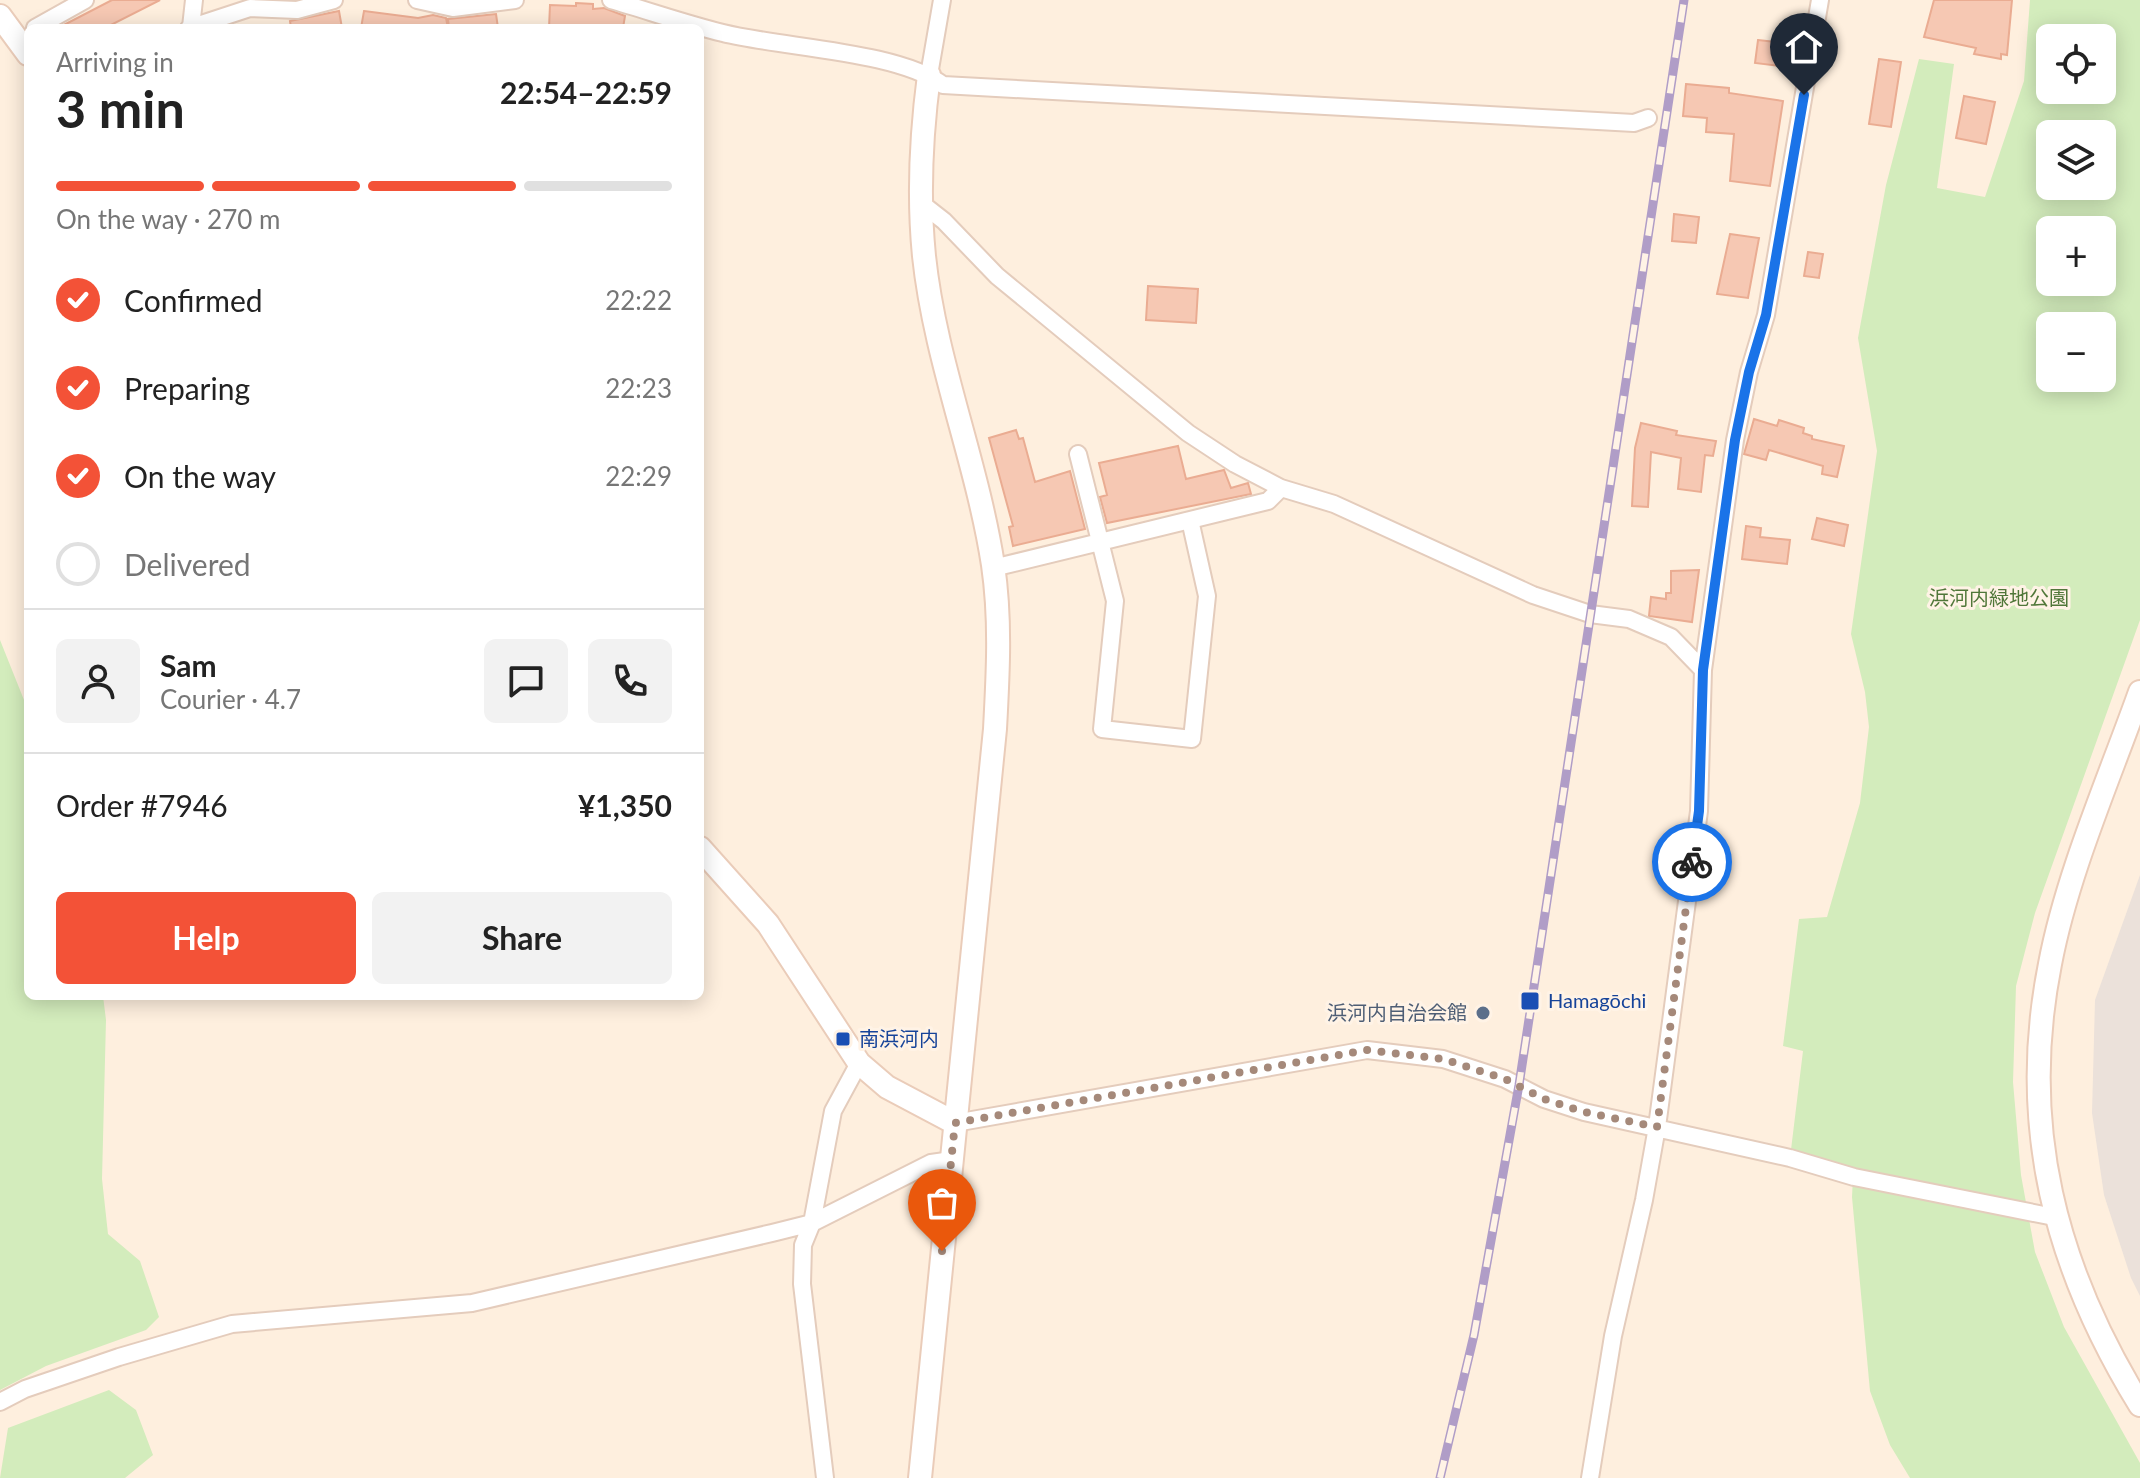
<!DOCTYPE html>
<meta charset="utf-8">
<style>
body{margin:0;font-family:Lato,"Noto Sans JP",sans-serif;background:#f2f2f2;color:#222;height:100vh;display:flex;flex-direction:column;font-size:30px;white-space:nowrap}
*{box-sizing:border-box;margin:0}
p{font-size:26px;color:#767676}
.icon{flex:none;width:44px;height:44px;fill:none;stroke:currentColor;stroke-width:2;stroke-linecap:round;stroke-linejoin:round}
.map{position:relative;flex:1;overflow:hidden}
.sheet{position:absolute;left:24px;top:24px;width:680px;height:976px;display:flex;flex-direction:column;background:#fff;border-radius:12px;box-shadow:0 4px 20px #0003}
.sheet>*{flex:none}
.tools{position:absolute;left:2036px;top:24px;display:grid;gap:16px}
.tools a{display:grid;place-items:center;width:80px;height:80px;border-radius:12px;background:#fff;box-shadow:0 4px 20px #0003;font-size:40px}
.pin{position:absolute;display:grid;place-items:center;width:68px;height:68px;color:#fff;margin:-82px -34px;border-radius:50% 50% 50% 0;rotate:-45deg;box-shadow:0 0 8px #0007}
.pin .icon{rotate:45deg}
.courier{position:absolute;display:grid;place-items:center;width:80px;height:80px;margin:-40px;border:6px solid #1a73e8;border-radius:50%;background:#fff;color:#222;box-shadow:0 2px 10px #0007}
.head em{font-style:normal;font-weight:700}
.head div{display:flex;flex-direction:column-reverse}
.head{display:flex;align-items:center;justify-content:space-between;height:136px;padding:0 32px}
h1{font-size:52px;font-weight:700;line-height:60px}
.bar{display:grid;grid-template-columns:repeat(4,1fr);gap:12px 8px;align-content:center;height:96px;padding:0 32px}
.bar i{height:10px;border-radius:6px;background:#e0e0e0}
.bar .selected{background:#f35237}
.bar p{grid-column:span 4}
.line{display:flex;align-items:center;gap:20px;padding:0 32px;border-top:2px solid #e0e0e0}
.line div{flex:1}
.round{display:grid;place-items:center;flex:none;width:84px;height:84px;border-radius:12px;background:#f2f2f2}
ol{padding:0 32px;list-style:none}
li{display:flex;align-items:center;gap:24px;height:88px}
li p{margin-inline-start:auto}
li .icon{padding:8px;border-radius:50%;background:#f35237;color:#fff;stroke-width:4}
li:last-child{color:#767676}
li i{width:44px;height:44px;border:4px solid #e0e0e0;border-radius:50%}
.cta{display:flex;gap:16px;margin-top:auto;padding:16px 32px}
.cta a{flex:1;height:92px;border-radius:12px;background:#f35237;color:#fff;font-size:32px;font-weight:700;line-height:92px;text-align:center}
.cta a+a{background:#f2f2f2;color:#222}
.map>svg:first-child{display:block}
.industrial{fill:#ebe1da}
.green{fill:#d3ecbc;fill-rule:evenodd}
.building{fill:#f6c8b3;stroke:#eaac92;stroke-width:2}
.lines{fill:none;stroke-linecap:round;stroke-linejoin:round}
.street-casing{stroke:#e4ccbc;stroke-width:20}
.secondary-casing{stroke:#eaccb9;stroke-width:26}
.street{stroke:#fff;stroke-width:16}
.secondary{stroke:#fff;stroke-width:22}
.rail-casing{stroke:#b09dc7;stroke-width:9}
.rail{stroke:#fff3e6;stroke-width:6;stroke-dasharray:18;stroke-linecap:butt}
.done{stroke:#a5897a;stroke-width:8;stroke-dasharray:0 14.4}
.route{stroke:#1a73e8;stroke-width:10}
.transit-dot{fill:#1a4fb4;stroke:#fff3e6;stroke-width:3}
.service-dot{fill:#5c6f8a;stroke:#fff3e6;stroke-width:3}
.labels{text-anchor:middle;stroke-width:6;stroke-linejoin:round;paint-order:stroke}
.park-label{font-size:20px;fill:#507739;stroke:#fff3e6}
.transit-label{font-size:20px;fill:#164399;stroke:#fff3e6;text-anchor:start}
.service-label{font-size:20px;fill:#4e5e75;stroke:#fff3e6;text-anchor:end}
</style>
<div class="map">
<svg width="2140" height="1478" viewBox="0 0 2140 1478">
<rect width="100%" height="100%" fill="#feefde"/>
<path class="industrial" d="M2140 875V1296L2131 1278 2104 1195 2092 1113 2095 1000Z"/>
<path class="green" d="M2030 0H2140V620L2035 913 2016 986 2013 1082 2021 1175 2035 1252 2064 1327 2140 1463V1478H1910L1890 1445 1870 1391 1852 1197 1853 1177 1790 1158 1803 1051 1783 1046 1799 919 1827 917 1860 803 1869 727 1865 692 1851 634 1877 451 1858 338 1886 185 1919 59 1954 64 1937 188 1985 197 2024 81ZM2050 38H2102V90H2050ZM2050 134H2102V186H2050ZM2050 230H2102V282H2050ZM2050 326H2102V378H2050Z
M0 640 28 710V996H103L106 1020 102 1179 108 1234 140 1261 159 1317 146 1330 46 1366 0 1390Z
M109 1390 136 1410 153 1455 125 1478H0L8 1428Z"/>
<path class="building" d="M112 0H160L105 28H58Z
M1934 0H2012L2007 55 2001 54V59L1974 54 1976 48 1924 37Z
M576 3 593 4V9L604 8 625 16 623 28H549L550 5 576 6Z
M339 11 342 28H291L290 21Z
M364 11 418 18 433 15 446 18 448 28H361Z
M496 14 498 28H449L448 19Z
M1758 40 1801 45 1797 68 1755 63Z
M1879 59 1901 62 1891 127 1869 124Z
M1686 84 1729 88V93L1783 101 1770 186 1730 181 1734 134 1706 132 1707 118 1683 116Z
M1964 96 1995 102 1986 144 1956 138Z
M1674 214 1699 217 1696 243 1672 241Z
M1730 234 1759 238 1748 298 1717 294Z
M1808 252 1823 254 1819 278 1804 276Z
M1148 286 1198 289 1196 323 1146 320Z
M1754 419 1777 426 1779 420 1804 428 1803 433 1812 436V439L1844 446 1837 477 1822 474 1823 466 1769 450 1766 460 1744 454Z
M1641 423 1677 431 1676 435 1716 441 1713 456 1705 455 1701 492 1678 489 1681 458 1651 452 1648 507 1632 506 1635 448Z
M1016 430 1019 439 1023 438 1035 482 1070 471 1085 529 1013 546 1009 527 1013 526 989 438Z
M1178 446 1186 479 1224 470 1231 488 1248 483 1251 494 1107 523 1100 497 1107 495 1099 463Z
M1817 518 1848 525 1844 546 1812 539Z
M1746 526 1761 528 1760 537 1790 540 1787 564 1742 559Z
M1699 570 1692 622 1649 616 1651 597 1666 599V593H1671V571Z"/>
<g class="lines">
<g class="street-casing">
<path id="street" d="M417 0 453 8 515 0
M611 0C649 11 686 24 723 33 783 48 897 51 943 85L1634 123 1648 118
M191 27 194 0
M35 28 85 0
M189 28 250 8 297 10 334 0
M929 75 942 0
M921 203 944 221 997 276 1188 433 1235 464 1281 488 1334 504 1533 595 1590 614 1629 619 1671 637 1703 670
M1078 454 1115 601 1102 729 1192 739 1207 596 1190 520
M993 568 1268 501 1281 488
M955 1123 1367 1050 1443 1059 1505 1079 1544 1099 1584 1112 1790 1158 1854 1177 2054 1217
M0 1402 25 1389 119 1357 232 1324 472 1303 772 1233 812 1223 931 1163 952 1160
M825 1478 802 1284 803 1245 812 1223 833 1111 859 1063
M1590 1478 1613 1336 1644 1200 1657 1127 1699 811 1703 670 1735 440 1749 372 1766 315 1820 0"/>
</g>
<g class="secondary-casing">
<path id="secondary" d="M0 16 28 54
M2140 692C2109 779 2067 874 2050 964 2018 1125 2055 1267 2140 1405
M700 848 768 924 859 1063 887 1087 955 1123
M920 1478 995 729C998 674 1001 619 993 565 977 461 935 361 924 256 918 195 921 136 929 75"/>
</g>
<use href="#street" class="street"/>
<use href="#secondary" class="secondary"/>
<g class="rail-casing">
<path id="rail" d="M1440 1478 1474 1335 1519 1085 1684 0"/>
</g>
<use href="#rail" class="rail"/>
</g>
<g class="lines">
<path class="done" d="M942 1251 955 1123 1367 1050 1443 1059 1505 1079 1544 1099 1584 1112 1657 1127 1692 862"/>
<path class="route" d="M1692 862 1699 811 1703 670 1735 440 1749 372 1766 315 1804 95"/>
</g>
<g class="transit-dot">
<rect x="1520" y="991" width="20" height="20" rx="4"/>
<rect x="835" y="1031" width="16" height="16" rx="4"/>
</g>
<circle class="service-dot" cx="1483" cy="1013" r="8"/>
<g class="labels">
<g class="park-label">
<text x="1999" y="605">浜河内緑地公園</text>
</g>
<g class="transit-label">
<text x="1548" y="1008">Hamagōchi</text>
<text x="859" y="1046">南浜河内</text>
</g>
<g class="service-label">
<text x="1467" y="1020">浜河内自治会館</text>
</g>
</g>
</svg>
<div class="tools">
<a><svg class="icon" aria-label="locate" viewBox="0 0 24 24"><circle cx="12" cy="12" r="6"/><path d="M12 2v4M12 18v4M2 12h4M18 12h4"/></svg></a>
<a><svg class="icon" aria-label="layers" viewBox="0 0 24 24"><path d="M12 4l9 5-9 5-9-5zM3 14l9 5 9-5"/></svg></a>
<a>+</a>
<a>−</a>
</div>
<div class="pin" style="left:942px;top:1251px;background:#ea580c"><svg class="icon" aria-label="bag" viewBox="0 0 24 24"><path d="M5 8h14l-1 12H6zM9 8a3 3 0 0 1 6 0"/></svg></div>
<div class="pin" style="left:1804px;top:95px;background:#1f2937"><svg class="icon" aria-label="home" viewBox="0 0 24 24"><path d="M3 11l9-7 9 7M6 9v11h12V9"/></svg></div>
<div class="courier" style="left:1692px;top:862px"><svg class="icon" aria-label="bike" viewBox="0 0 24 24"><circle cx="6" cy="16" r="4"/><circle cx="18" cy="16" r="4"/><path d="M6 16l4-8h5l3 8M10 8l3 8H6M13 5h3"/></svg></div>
<section class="sheet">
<div class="head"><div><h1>3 min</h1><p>Arriving in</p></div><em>22:54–22:59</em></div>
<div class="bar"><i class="selected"></i><i class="selected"></i><i class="selected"></i><i></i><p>On the way · 270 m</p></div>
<ol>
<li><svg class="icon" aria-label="check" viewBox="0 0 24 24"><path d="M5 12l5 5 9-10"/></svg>Confirmed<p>22:22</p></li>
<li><svg class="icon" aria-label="check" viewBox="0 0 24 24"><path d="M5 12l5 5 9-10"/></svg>Preparing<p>22:23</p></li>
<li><svg class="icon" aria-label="check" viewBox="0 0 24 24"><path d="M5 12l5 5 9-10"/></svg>On the way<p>22:29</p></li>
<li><i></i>Delivered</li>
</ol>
<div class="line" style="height:144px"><a class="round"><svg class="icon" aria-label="person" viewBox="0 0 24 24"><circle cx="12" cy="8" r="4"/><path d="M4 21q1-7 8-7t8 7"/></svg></a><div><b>Sam</b><p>Courier · 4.7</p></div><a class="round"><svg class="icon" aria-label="chat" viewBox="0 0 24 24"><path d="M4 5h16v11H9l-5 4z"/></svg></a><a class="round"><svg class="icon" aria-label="phone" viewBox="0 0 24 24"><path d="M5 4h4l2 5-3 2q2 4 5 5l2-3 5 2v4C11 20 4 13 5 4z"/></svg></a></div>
<div class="line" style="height:104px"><div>Order #7946</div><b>¥1,350</b></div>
<div class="cta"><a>Help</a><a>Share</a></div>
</section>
</div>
